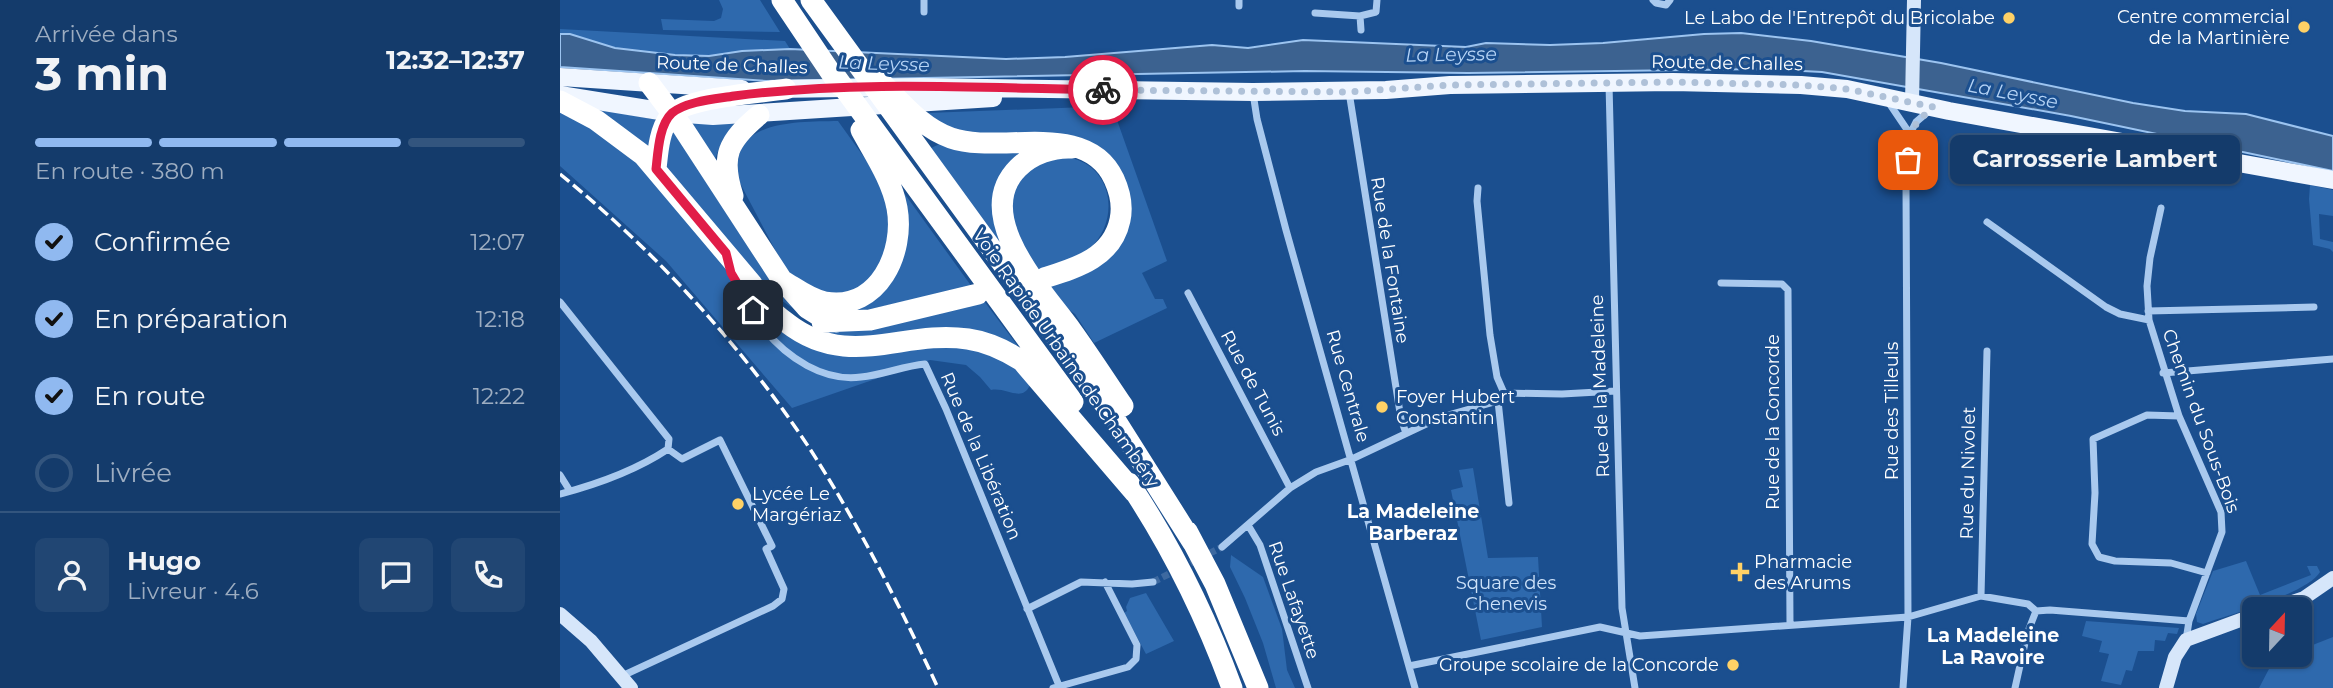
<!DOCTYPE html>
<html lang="fr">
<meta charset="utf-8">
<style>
body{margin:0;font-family:Montserrat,sans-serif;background:#214673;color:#f1f3f6;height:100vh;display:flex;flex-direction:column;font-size:26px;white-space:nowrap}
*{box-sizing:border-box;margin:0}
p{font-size:23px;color:#9dadc1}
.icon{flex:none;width:38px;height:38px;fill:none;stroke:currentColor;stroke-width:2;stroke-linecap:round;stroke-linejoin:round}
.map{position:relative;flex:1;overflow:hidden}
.side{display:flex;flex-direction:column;background:#143b6b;width:560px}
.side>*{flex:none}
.needle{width:46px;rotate:22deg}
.controls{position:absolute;left:1682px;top:597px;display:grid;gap:14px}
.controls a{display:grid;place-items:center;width:70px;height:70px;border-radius:10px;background:#143b6b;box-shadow:0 2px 5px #0004,0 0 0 2px #33557e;font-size:35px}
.pin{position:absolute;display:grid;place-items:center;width:60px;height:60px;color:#fff;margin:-30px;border-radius:14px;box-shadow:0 4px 10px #0006}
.courier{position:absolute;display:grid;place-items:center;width:70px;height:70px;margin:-35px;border:5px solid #e11d48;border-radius:50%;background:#fff;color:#222;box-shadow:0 2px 9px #0007}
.bubble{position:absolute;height:49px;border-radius:10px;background:#143b6b;box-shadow:0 2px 5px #0004,0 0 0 2px #33557e;font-size:23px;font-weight:700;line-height:49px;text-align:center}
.head em{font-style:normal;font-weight:700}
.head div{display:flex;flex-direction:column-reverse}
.head{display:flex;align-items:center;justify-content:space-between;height:119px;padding:0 35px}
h1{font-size:46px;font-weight:700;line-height:52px}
.bar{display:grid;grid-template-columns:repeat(4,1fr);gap:10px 7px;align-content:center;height:84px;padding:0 35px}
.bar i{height:9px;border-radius:5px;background:#33557e}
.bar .selected{background:#90b9f0}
.bar p{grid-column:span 4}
.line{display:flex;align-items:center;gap:18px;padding:0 35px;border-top:2px solid #33557e}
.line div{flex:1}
.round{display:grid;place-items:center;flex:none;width:74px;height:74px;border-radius:10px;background:#214673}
ol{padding:0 35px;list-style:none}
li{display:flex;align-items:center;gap:21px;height:77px}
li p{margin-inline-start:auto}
li .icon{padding:7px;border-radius:50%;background:#90b9f0;color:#111;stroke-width:4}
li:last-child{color:#9dadc1}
li i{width:38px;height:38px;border:4px solid #33557e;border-radius:50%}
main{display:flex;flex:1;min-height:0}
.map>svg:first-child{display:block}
.green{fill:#2e69ad}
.water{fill:#3c6290;stroke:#9cc4f0;stroke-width:2}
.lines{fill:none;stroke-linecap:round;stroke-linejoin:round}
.street-tunnel{stroke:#3d69a0;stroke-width:7;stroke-dasharray:7 3.5;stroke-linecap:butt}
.street{stroke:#a9c9ee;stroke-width:7}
.secondary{stroke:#d6e6fa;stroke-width:14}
.primary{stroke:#f0f6ff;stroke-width:18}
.highway{stroke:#fff;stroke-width:21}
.rail{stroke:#fff;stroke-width:3.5;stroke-dasharray:12 5;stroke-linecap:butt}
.done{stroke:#afc1d8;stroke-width:7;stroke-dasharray:0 12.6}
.route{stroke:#e11d48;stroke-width:9}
.poi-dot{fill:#ffd166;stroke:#1b4f8f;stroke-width:2.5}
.labels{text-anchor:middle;stroke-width:6;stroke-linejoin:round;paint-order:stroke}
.poi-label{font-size:18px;fill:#fff;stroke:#1b4f8f;text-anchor:end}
.street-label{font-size:18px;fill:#fff;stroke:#1b4f8f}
.park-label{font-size:18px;fill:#cfe3fa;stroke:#1b4f8f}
.water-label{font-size:19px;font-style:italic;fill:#b5d3f5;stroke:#1b4f8f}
.neighbourhood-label{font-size:19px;font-weight:bold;fill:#fff;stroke:#1b4f8f}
</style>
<main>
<section class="side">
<div class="head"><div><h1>3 min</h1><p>Arrivée dans</p></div><em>12:32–12:37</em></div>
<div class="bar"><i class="selected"></i><i class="selected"></i><i class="selected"></i><i></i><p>En route · 380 m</p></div>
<ol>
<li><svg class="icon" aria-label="check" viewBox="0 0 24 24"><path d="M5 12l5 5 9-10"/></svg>Confirmée<p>12:07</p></li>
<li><svg class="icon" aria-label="check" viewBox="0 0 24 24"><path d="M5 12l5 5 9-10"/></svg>En préparation<p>12:18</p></li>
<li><svg class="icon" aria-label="check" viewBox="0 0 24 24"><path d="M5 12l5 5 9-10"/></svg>En route<p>12:22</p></li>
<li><i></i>Livrée</li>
</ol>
<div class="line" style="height:126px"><a class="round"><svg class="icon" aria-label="person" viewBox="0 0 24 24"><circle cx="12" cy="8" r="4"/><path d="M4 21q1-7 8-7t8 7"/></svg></a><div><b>Hugo</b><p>Livreur · 4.6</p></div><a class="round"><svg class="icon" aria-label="chat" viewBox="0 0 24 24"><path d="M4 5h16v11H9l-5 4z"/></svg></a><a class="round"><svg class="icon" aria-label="phone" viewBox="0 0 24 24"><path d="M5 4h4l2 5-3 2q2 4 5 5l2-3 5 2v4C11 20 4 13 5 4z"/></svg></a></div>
</section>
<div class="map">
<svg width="1773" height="688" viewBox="0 0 1773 688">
<rect width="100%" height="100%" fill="#1b4f8f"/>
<path class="green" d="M159 0H200L220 32 103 30 101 19 154 21 161 18 163 9Z
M0 29 225 41 230 49 183 51 151 56 115 55 55 48 10 34H0Z
M552 106 607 261 582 273 595 299H603L607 308 534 343 515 314 505 307 488 284 526 272 570 194C543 98 450 152 384 127 377 125 372 118 367 113Z
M37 109 98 120 89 153Z
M0 110 62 147 236 337 416 347 451 362 470 385C462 403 447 387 431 390L420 377 406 365 370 360 232 408 106 261 0 166Z
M278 121 306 160 324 192 331 241 313 278 291 292 264 294 237 281 222 263 180 183C164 119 236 122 278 121Z
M131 123 174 124 162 141 155 159Z
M111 128 218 293 238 311C183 280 146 219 108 170L105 160Z
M382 143 475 145 443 175 460 272 371 148Z
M509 157C518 160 527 163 534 170 556 192 552 229 529 249 515 261 496 265 479 271L461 247 448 202 452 188 480 160Z
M1750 185 1773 190V216L1759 214 1760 239 1773 242V252L1770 249 1753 245 1749 199Z
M339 186 412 287 292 313 287 307 318 291Z
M424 301 472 365 454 351 287 341 265 331Z
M913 468 928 558 978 557 982 627 921 640 891 490 903 487 899 470Z
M671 555 703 577 722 629 727 670 735 688H716L703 643 685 598 670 567Z
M1686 561 1700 595 1751 575 1747 566H1757L1760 572C1748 593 1669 615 1643 624L1637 622 1636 614 1653 571Z
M586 593 614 641 586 654 564 613 567 611 566 607 570 598Z
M1526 621 1619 628 1617 634 1608 633 1605 641 1595 640 1594 651H1578L1572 671 1566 670 1561 685 1541 681 1549 654 1539 652 1542 641 1522 636Z
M1773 637V688H1699L1710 667 1713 655 1740 654V650Z"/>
<path class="water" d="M1181 33 1251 41 1381 63 1573 103 1625 111 1686 114 1773 136V171L1511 116 1262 72 1201 69 908 73 745 71 206 81 0 67V34H10L55 48 115 55 149 56 182 51 230 49 446 59 505 57 652 45 688 48 743 40 906 47 926 43 990 45 1043 43 1144 34Z"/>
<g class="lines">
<path class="street-tunnel" d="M593 582 662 547"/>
<path class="street" d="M679 0V6
M1093 0 1096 3 1106 5 1110 0
M364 12V0
M755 13 800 16 816 12 817 0
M800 16 801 30
M1049 84 1062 608 1075 688
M789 92 841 419 846 433
M693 93 697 119 726 230 855 688
M1329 103 1350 134
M918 188 917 201 930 335 937 377 944 393
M1601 208 1590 258 1587 286 1589 320 1619 416 1661 512 1662 532 1629 621 1626 640
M1427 222 1546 307 1560 314 1589 320
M171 273C182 291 191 312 204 329 227 358 264 382 301 377 323 375 343 366 365 364L386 409 500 688
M1161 283 1222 284 1228 290 1230 624
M628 293 730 488
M0 302 109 439 108 449
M1588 311 1754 307
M1603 373 1773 359
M938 401 949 503
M1619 416 1587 415 1533 439 1535 493 1532 544 1539 557 1555 561 1611 563 1647 573
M0 475 10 491
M0 494C38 484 75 471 108 449
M688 525 700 545 748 688
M662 547 730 488 756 472 792 459 881 417 938 401 944 393 1002 394 1056 391
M1421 596 1427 351
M467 609 521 582 572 584 593 582
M849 666 1040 627 1080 636 1348 617 1421 596 1468 604 1476 611 1490 610 1629 621
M62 676 213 606 222 599 224 589 206 549 212 546 160 440 122 459 108 449
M493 688 568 667 576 659 577 645 545 582
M1343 688 1348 617 1346 185 1350 134 1356 122 1370 110
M1455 688 1467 634 1476 611"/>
<path class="secondary" d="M1352 103 1354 0
M1712 609 1744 598 1773 578
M0 614 31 641 71 688
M1606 688 1615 657 1626 640 1694 615"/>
<path class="primary" d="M0 77 182 89
M213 89 360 87 693 92 826 90 890 85 1113 82 1241 85 1287 89 1389 111 1773 180
M0 95 112 113 153 116 433 98"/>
<path class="highway" d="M222 0 279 85
M251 0 551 413 633 543
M273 73 513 402
M321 82C342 103 362 128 391 138 439 155 526 119 554 179 560 192 563 206 560 220 552 258 516 268 484 278
M89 83 123 128 222 280 247 308 263 318 276 322
M0 101 36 120 83 155 192 284C199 300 212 312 227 323 289 371 343 329 408 339 429 342 445 350 462 361L575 493
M512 148C493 147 472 154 458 168 410 216 484 292 512 331 530 356 546 381 563 406
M96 169C98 151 99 131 110 116 125 97 201 93 226 89
M173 196C160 156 168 141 199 115
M222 280C236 288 249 299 265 302 319 311 345 252 337 208 332 180 314 154 301 130
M262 322 310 320 418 294
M569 483C611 546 646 617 672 688
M627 531 655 584 698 688"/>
<path class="rail" d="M0 174C96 252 182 346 250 449 299 525 340 606 378 688"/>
</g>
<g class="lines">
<path class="done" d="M543 90 789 92 890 85 1113 82 1241 85 1287 89 1373 107C1350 128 1350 129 1348 160"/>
<path class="route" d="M193 310 171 273 166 253 96 169C98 152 99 125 112 113 127 101 156 99 174 96 296 80 421 88 543 90"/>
</g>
<g class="poi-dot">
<circle cx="1449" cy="18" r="7"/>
<circle cx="1744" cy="27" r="7"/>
<circle cx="822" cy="407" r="7"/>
<circle cx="178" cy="504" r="7"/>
<path d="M1176.5 561.5h7v7h7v7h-7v7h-7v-7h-7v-7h7z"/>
<circle cx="1173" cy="665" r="7"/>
</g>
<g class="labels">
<g class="poi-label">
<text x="1730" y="23">Centre commercial<tspan x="1730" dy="21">de la Martinière</tspan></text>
<text x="1435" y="24">Le Labo de l'Entrepôt du Bricolabe</text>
<text x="836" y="403" text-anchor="start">Foyer Hubert<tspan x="836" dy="21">Constantin</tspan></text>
<text x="192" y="500" text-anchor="start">Lycée Le<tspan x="192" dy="21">Margériaz</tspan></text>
<text x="1194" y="568" text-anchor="start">Pharmacie<tspan x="1194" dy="21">des Arums</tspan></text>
<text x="1159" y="671">Groupe scolaire de la Concorde</text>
</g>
<g class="street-label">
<text transform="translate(1167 63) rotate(1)" y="6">Route de Challes</text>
<text transform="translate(172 65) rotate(2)" y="6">Route de Challes</text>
<text transform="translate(830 260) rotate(81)" y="6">Rue de la Fontaine</text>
<text transform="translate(506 358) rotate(55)" y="6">Voie Rapide Urbaine de Chambéry</text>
<text transform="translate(693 383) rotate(62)" y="6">Rue de Tunis</text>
<text transform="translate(788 386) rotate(74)" y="6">Rue Centrale</text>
<text transform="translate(1040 386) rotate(-92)" y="6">Rue de la Madeleine</text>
<text transform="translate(1332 411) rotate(-90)" y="6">Rue des Tilleuls</text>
<text transform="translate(1641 421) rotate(70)" y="6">Chemin du Sous-Bois</text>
<text transform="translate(1213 422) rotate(-90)" y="6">Rue de la Concorde</text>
<text transform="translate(421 456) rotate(67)" y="6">Rue de la Libération</text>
<text transform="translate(1408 473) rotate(-89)" y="6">Rue du Nivolet</text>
<text transform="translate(734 600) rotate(71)" y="6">Rue Lafayette</text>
</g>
<g class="park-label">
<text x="946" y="589">Square des<tspan x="946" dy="21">Chenevis</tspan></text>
</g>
<g class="water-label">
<text transform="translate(891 54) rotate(-1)" y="7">La Leysse</text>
<text transform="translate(324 63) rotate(2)" y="7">La Leysse</text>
<text transform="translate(1453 93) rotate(11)" y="7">La Leysse</text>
</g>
<g class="neighbourhood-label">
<text x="853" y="518">La Madeleine<tspan x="853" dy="22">Barberaz</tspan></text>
<text x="1433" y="642">La Madeleine<tspan x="1433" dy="22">La Ravoire</tspan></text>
</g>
</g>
</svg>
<div class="controls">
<a><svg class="needle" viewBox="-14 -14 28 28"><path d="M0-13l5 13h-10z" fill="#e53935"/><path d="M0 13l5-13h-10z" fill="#9dadc1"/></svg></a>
</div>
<div class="pin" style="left:1348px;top:160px;background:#ea580c"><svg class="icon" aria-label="bag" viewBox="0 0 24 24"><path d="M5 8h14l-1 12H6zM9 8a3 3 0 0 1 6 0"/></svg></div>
<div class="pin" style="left:193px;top:310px;background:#1f2937"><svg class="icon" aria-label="home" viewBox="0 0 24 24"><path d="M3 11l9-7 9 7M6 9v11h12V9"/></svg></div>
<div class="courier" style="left:543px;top:90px"><svg class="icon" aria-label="bike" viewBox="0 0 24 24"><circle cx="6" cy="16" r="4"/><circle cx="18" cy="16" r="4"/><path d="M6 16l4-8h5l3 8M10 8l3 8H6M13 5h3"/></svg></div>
<div class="bubble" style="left:1390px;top:135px;width:290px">Carrosserie Lambert</div>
</div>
</main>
